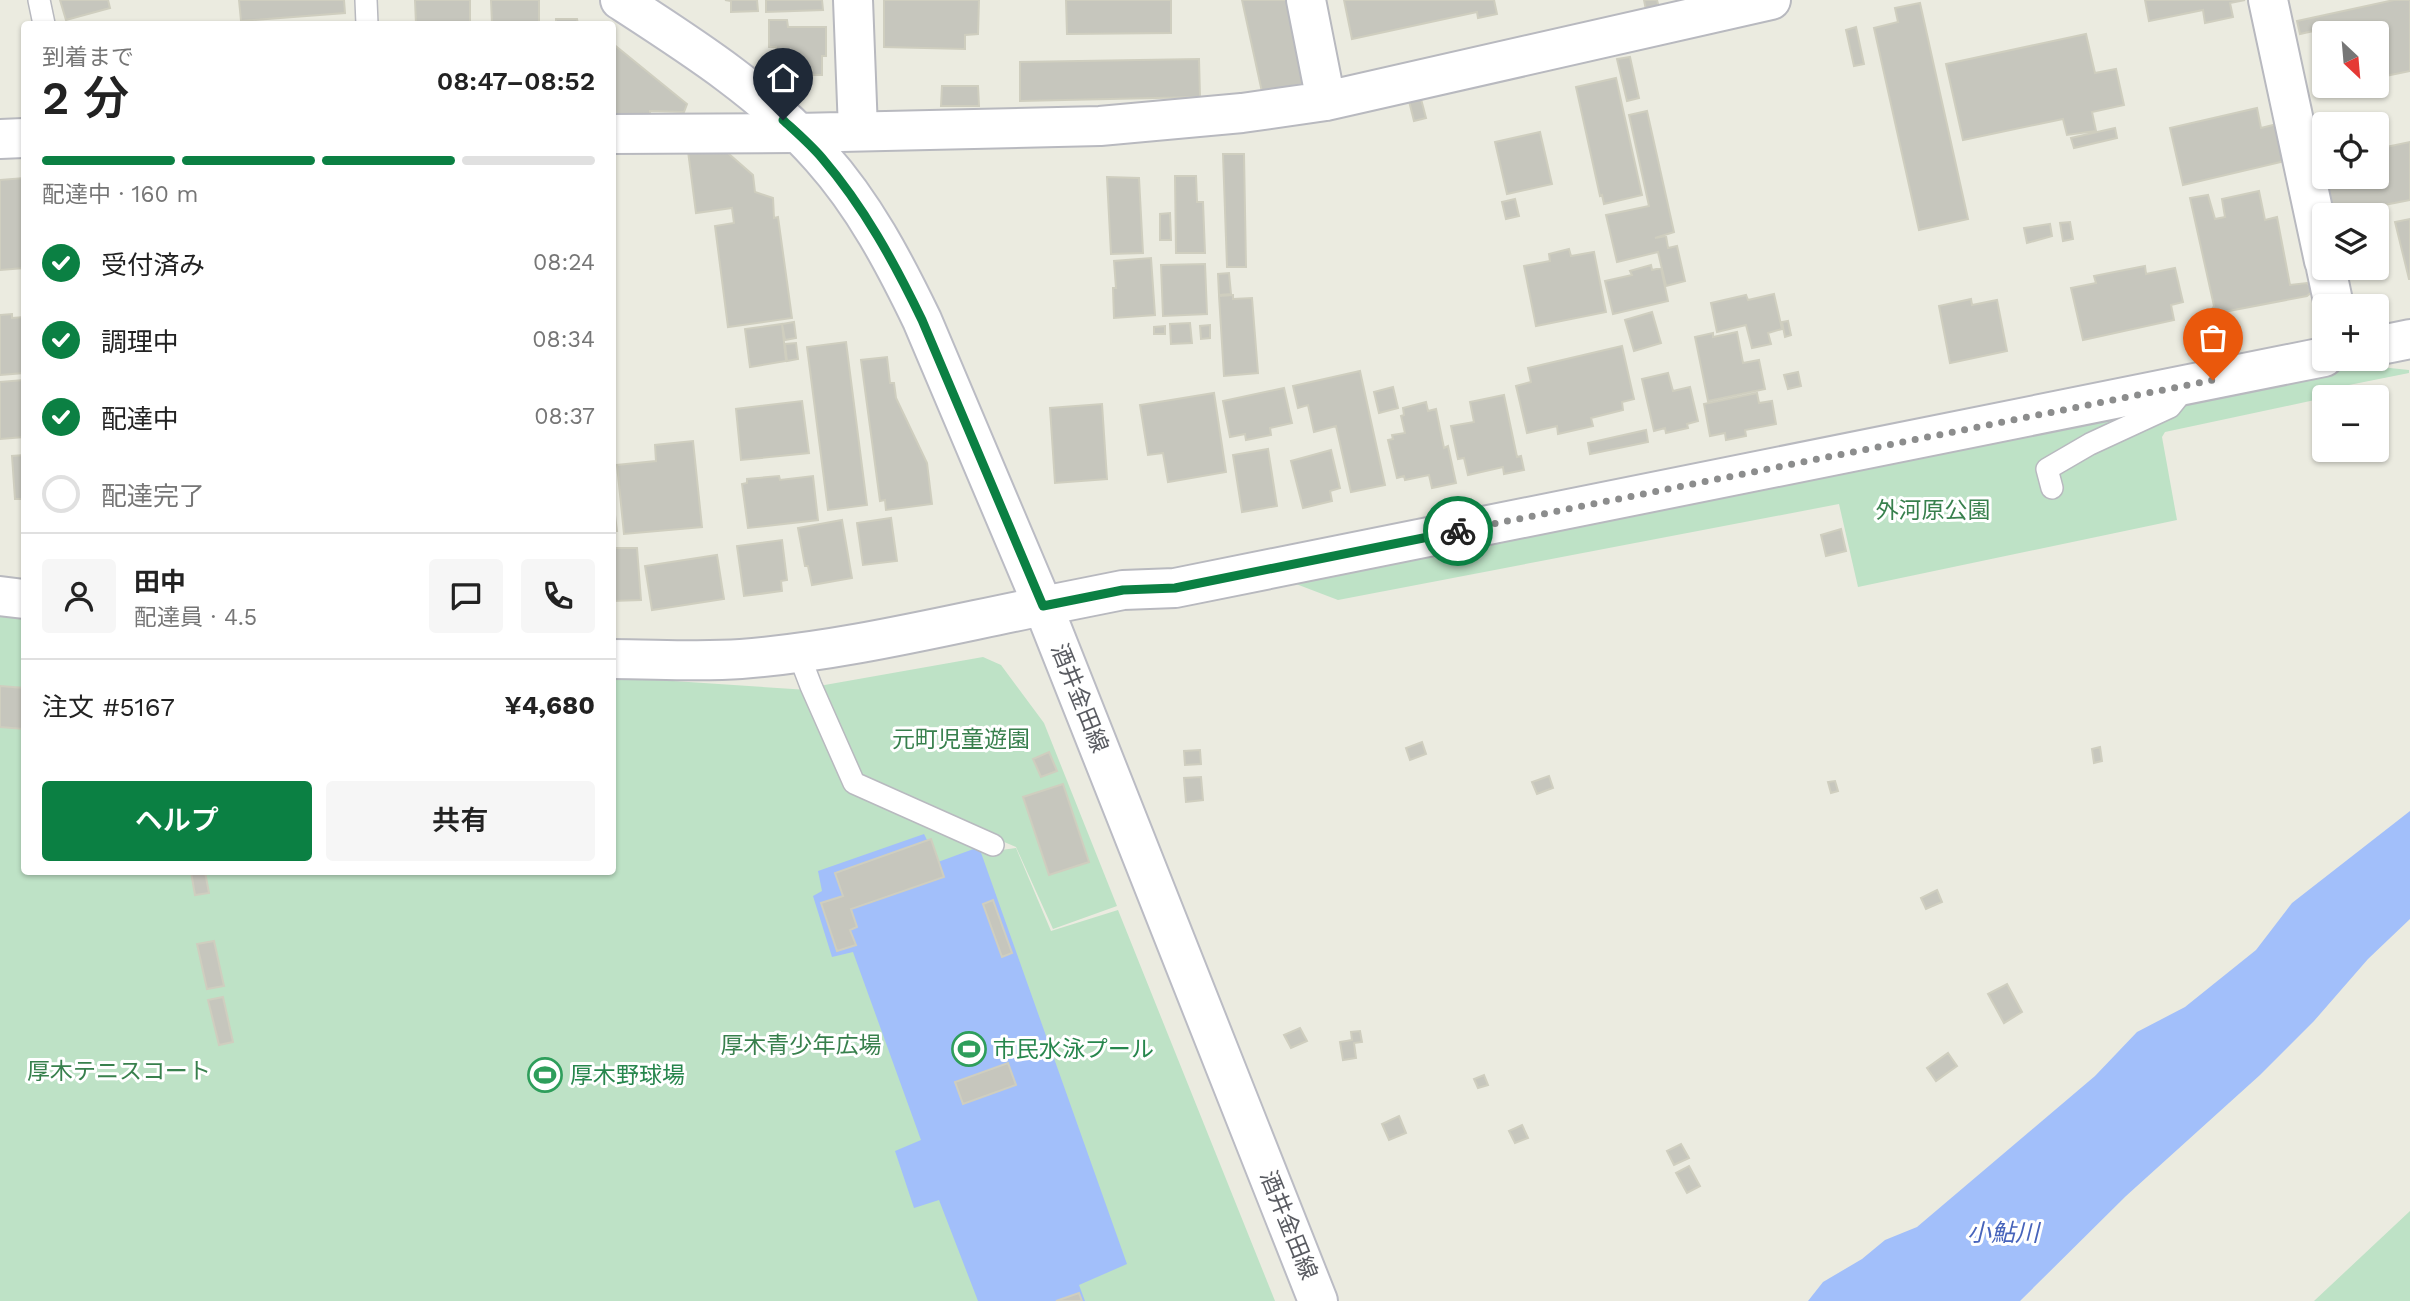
<!DOCTYPE html>
<html lang="ja">
<meta charset="utf-8">
<style>
body{margin:0;font-family:"Work Sans","Noto Sans JP",sans-serif;background:#f6f6f6;color:#222;height:100vh;display:flex;flex-direction:column;font-size:26px;white-space:nowrap}
*{box-sizing:border-box;margin:0}
p{font-size:23px;color:#767676}
.icon{flex:none;width:38px;height:38px;fill:none;stroke:currentColor;stroke-width:2;stroke-linecap:round;stroke-linejoin:round}
.map{position:relative;flex:1;overflow:hidden}
.panel{position:absolute;left:21px;top:21px;width:595px;height:854px;display:flex;flex-direction:column;background:#fff;border-radius:7px;box-shadow:0 2px 5px #0004}
.panel>*{flex:none}
.needle{width:46px;rotate:154deg}
.fabs{position:absolute;left:2312px;top:21px;display:grid;gap:14px}
.fabs a{display:grid;place-items:center;width:77px;height:77px;border-radius:7px;background:#fff;box-shadow:0 2px 5px #0004;font-size:35px}
.pin{position:absolute;display:grid;place-items:center;width:60px;height:60px;color:#fff;margin:-72px -30px;border-radius:50% 50% 50% 0;rotate:-45deg;box-shadow:0 0 7px #0007}
.pin .icon{rotate:45deg}
.courier{position:absolute;display:grid;place-items:center;width:70px;height:70px;margin:-35px;border:5px solid #0b8043;border-radius:50%;background:#fff;color:#222;box-shadow:0 2px 9px #0007}
.headline em{font-style:normal;font-weight:600}
.headline div{display:flex;flex-direction:column-reverse}
.headline{display:flex;align-items:center;justify-content:space-between;height:119px;padding:0 21px}
h1{font-size:46px;font-weight:600;line-height:52px}
.bar{display:grid;grid-template-columns:repeat(4,1fr);gap:10px 7px;align-content:center;height:84px;padding:0 21px}
.bar i{height:9px;border-radius:5px;background:#e0e0e0}
.bar .active{background:#0b8043}
.bar p{grid-column:span 4}
.line{display:flex;align-items:center;gap:18px;padding:0 21px;border-top:2px solid #e0e0e0}
.line div{flex:1}
.round{display:grid;place-items:center;flex:none;width:74px;height:74px;border-radius:7px;background:#f6f6f6}
ol{padding:0 21px;list-style:none}
li{display:flex;align-items:center;gap:21px;height:77px}
li p{margin-inline-start:auto}
li .icon{padding:7px;border-radius:50%;background:#0b8043;color:#fff;stroke-width:4}
li:last-child{color:#767676}
li i{width:38px;height:38px;border:4px solid #e0e0e0;border-radius:50%}
.action{display:flex;gap:14px;margin-top:auto;padding:14px 21px}
.action a{flex:1;height:80px;border-radius:7px;background:#0b8043;color:#fff;font-size:28px;font-weight:600;line-height:80px;text-align:center}
.action a+a{background:#f6f6f6;color:#222}
.map>svg:first-child{display:block}
.green{fill:#bee2c6}
.water{fill:#a2bffa}
.building{fill:#c6c6bd;stroke:#cfcebf;stroke-width:2}
.lines{fill:none;stroke-linecap:round;stroke-linejoin:round}
.service-casing{stroke:#b8b9bf;stroke-width:24}
.minor-casing{stroke:#b8b9bf;stroke-width:42}
.tertiary-casing{stroke:#b8b9bf;stroke-width:42}
.secondary-casing{stroke:#bbbcc4;stroke-width:42}
.service{stroke:#fff;stroke-width:21}
.minor{stroke:#fff;stroke-width:38}
.tertiary{stroke:#fff;stroke-width:38}
.secondary{stroke:#fff;stroke-width:38}
.done{stroke:#8c8d8d;stroke-width:7;stroke-dasharray:0 12.6}
.route{stroke:#0b8043;stroke-width:9}
.labels{text-anchor:middle;stroke-width:6;stroke-linejoin:round;paint-order:stroke}
.park-label{font-size:23px;fill:#38804d;stroke:#fff}
.street-label{font-size:23px;fill:#595b61;stroke:#fff}
.leisure-label{font-size:23px;fill:#27864d;stroke:#fff;text-anchor:start}
.water-label{font-size:24px;font-style:italic;fill:#4764bb;stroke:#fff}
</style>
<div class="map">
<svg width="2410" height="1301" viewBox="0 0 2410 1301">
<rect width="100%" height="100%" fill="#ebebe0"/>
<path class="green" d="M2371 366 2409 370V373L2349 385 2324 398 2165 432 2162 437 2177 520 1858 587 1839 504 1338 600 1283 579 2335 369Z
M0 611 24 615V872H612L613 677 808 690 851 787 994 851 1016 848 1051 931 1118 910 1275 1301H0Z
M983 657 1001 665 1044 723 1117 906 1053 929 1016 847 858 780 819 686Z
M2410 1211V1301H2314Z"/>
<path class="water" d="M2410 811V919L2368 959 2314 1021 2260 1075 2126 1196 2020 1301H1808L1823 1282 1862 1259 1885 1240 1917 1227 2095 1076 2137 1032 2185 1007 2256 950 2292 903Z
M924 834 938 862 979 847 1127 1264 1079 1285 1085 1301H978L939 1200 914 1208 895 1151 921 1140 853 952 832 957 813 896 822 891 818 871Z"/>
<path class="building" d="M60 0H108L110 8 66 20Z
M239 0H344L345 13 241 21Z
M415 0H470V24H416Z
M491 0H539V24H492Z
M757 0 758 11 731 12V1L725 0Z
M766 0H822L823 10 766 12Z
M884 0H979L978 34 965 35V49L884 47Z
M1066 0H1171V33L1067 34Z
M1242 0H1287L1306 83 1262 92Z
M1344 0H1494L1497 14 1478 18 1477 12 1352 39Z
M1644 0H1657L1659 8 1646 10Z
M2145 0H2245L2230 3 2233 17 2205 23 2203 10 2149 21Z
M2394 0H2410V71L2376 78V33H2324V57L2318 30 2300 34 2297 21Z
M1920 3 1968 219 1919 230 1874 28 1898 22 1895 8Z
M556 19H577L578 24H584H556Z
M769 20H787L788 27H826V56H822V75H812V69L788 68V53H776V47H769Z
M1856 27 1864 64 1854 66 1846 30Z
M2086 34 2095 73 2116 69 2124 105 2092 112 2096 131 2067 135 2063 119 1963 140 1946 64Z
M612 43 687 104 684 112 650 111V117L612 118Z
M1630 57 1639 98 1627 101 1617 59Z
M1199 59 1200 97 1020 101V62Z
M1616 78 1642 195 1604 204 1602 195 1600 196 1576 87Z
M942 86H978L979 106H941Z
M1421 99 1426 118 1414 121 1409 101Z
M2257 108 2261 128 2277 124 2285 161 2183 185 2170 128Z
M1647 111 1674 232 1655 238 1666 236 1668 248 1677 246 1685 281 1666 286 1658 252 1617 262 1606 215 1649 206 1629 115Z
M2115 128 2117 138 2074 148 2071 138Z
M1540 132 1552 184 1507 194 1495 142Z
M2410 142V200L2333 215 2324 177H2376V149Z
M721 147 753 175 755 192 773 198 774 218 778 217 792 318 728 327 715 226 734 223 732 208 696 213 688 151Z
M1223 154H1244L1246 267H1227Z
M1175 176H1196L1197 202H1203L1205 253H1176Z
M1107 177 1139 178 1143 253 1111 254Z
M24 178V268L0 270V180Z
M2259 191 2265 220 2277 217 2290 285 2307 283 2312 288V292L2307 296 2213 314 2212 309 2214 306 2190 198 2208 195 2215 219 2225 217 2222 199Z
M1515 199 1519 216 1506 219 1502 202Z
M1170 213 1171 240H1160V214Z
M2410 219V279H2409L2395 222Z
M2070 222 2073 239 2063 241 2060 223Z
M2050 224 2052 236 2027 243 2024 228Z
M1569 249 1571 256 1594 252 1606 312 1536 326 1524 266 1550 261 1549 254Z
M1151 258 1155 315 1114 318 1113 288H1116L1114 261Z
M1205 264 1207 314 1163 316 1161 265Z
M1651 265 1652 270 1661 268 1668 301 1613 314 1605 281 1632 275 1630 271Z
M2145 266 2146 274 2175 268 2183 302 2171 305 2174 320 2083 340 2071 288 2096 283 2094 276Z
M1229 273 1231 294 1219 295 1218 274Z
M1774 294 1782 329 1768 333 1771 344 1752 348 1746 325 1717 332 1711 303 1746 295 1748 300Z
M1233 295V299L1252 298 1258 373 1224 376 1219 296Z
M1971 299 1972 305 1997 300 2007 351 1950 363 1939 306Z
M1652 312 1661 343 1634 351 1625 320Z
M12 314V318L24 317V373L0 375V315Z
M1788 321 1791 335 1785 337 1782 322Z
M794 322 796 338 785 340 782 324Z
M1190 323 1192 343 1171 344 1170 324Z
M782 324 786 361 750 367 745 329Z
M1210 325V338L1201 339 1200 326Z
M1165 326V334H1154V327Z
M1737 332 1743 363 1759 360 1765 389 1708 401 1695 337 1713 333V337Z
M846 342 867 505 828 510 807 347Z
M796 343 798 359 787 361 785 344Z
M1622 346 1634 399 1622 402 1623 410 1591 418 1593 426 1558 434 1557 426 1527 433 1516 386 1531 382 1528 368Z
M887 357 890 383H894L896 398 927 463 932 504 886 510 885 500 880 501 861 360Z
M1360 371 1385 485 1351 492 1336 426 1314 432 1308 405 1298 408 1293 386Z
M1798 372 1801 386 1788 389 1784 375Z
M1668 373 1673 391 1690 387 1698 421 1687 424 1688 428 1666 433 1665 428 1654 431 1642 379Z
M23 380 24 437 0 439V382Z
M1393 387 1398 408 1379 413 1374 392Z
M1284 388 1292 423 1270 428 1271 435 1246 440 1245 434 1230 437 1223 401Z
M1214 393 1226 472 1168 482 1163 453 1148 455 1140 405Z
M1757 393 1759 403 1772 401 1776 424 1745 430 1746 436 1726 440 1725 433 1710 436 1704 404Z
M1504 395 1517 457 1521 456 1524 470 1504 474 1503 467 1468 475 1464 458 1458 459 1451 426 1474 422 1470 402Z
M802 401 809 453 741 460 736 409Z
M1426 402 1428 411 1436 409 1444 448 1448 446 1456 483 1432 488 1429 475 1405 480 1404 476 1397 478 1388 440 1393 439 1392 435 1405 433 1401 416 1404 415 1403 408Z
M1102 404 1107 479 1055 483 1050 408Z
M1646 430 1648 442 1590 454 1588 443Z
M693 441 702 527 624 534 617 465 656 461 655 445Z
M1268 449 1277 506 1242 512 1233 455Z
M1331 450 1340 488 1330 491 1332 501 1303 508 1291 461Z
M24 455V499H15L12 456Z
M779 476 780 480 813 476 818 520 748 528 742 484 747 483V479Z
M612 491 617 531H612Z
M891 518 897 561 863 565 857 523Z
M842 520 852 578 812 585 808 566H805L798 528Z
M1841 529 1846 551 1826 556 1821 535Z
M782 540 787 580 781 581 782 591 744 596 737 546Z
M612 548H637L641 600 612 601Z
M717 555 724 599 652 610 645 566Z
M0 686 24 688V729L0 727Z
M1422 742 1426 754 1410 760 1406 748Z
M2100 747 2102 761 2094 763 2092 749Z
M1200 750 1201 764 1185 765 1184 751Z
M1049 752 1057 771 1041 777 1033 759Z
M1549 776 1553 788 1537 794 1532 782Z
M1201 777 1203 800 1186 802 1184 778Z
M1835 781 1838 791 1831 793 1828 782Z
M1063 784 1089 862 1049 875 1023 797Z
M931 839 944 877 851 909 857 927 850 930 856 945 837 951 821 903 843 896 835 873Z
M191 872H205L209 893 195 895Z
M1937 890 1942 902 1926 909 1921 898Z
M993 900 1012 953 1002 957 983 904Z
M214 941 224 986 207 989 197 944Z
M2007 984 2022 1012 2004 1023 1988 994Z
M223 997 233 1042 219 1045 208 1000Z
M1300 1028 1307 1041 1291 1048 1284 1035Z
M1360 1031 1362 1042 1354 1043 1356 1058 1343 1060 1340 1042 1352 1040 1351 1032Z
M1948 1053 1957 1066 1936 1081 1927 1068Z
M1008 1063 1016 1085 963 1104 955 1082Z
M1484 1075 1488 1085 1478 1088 1474 1079Z
M1399 1116 1406 1133 1389 1140 1382 1124Z
M1522 1125 1528 1138 1515 1143 1509 1131Z
M1681 1144 1689 1158 1674 1165 1667 1151Z
M1689 1166 1700 1186 1687 1193 1676 1173Z
M1079 1293 1082 1301H1056Z"/>
<g class="lines">
<g class="service-casing">
<path id="service" d="M39 0 44 24
M366 0 367 24
M2052 488 2047 469 2090 444 2170 407 2186 387
M798 652 811 686 854 783 993 845"/>
</g>
<g class="minor-casing">
<path id="minor" d="M853 0 858 130
M1306 0 1326 101
M2268 0 2324 261
M612 134 797 133 1100 126 1242 113 1326 101 1771 0
M0 139 24 138
M2326 268 2333 301
M2376 346 2410 339
M1043 606 1123 590 1175 588 2324 357"/>
</g>
<g class="tertiary-casing">
<path id="tertiary" d="M0 596 24 599
M612 659C655 659 699 662 741 659 843 651 943 626 1043 606"/>
</g>
<g class="secondary-casing">
<path id="secondary" d="M620 0C691 46 765 93 821 157 864 205 894 262 922 320L1043 606 1318 1301"/>
</g>
<use href="#service" class="service"/>
<use href="#minor" class="minor"/>
<use href="#tertiary" class="tertiary"/>
<use href="#secondary" class="secondary"/>
</g>
<g class="lines">
<path class="done" d="M1458 531 2213 380"/>
<path class="route" d="M783 120C796 132 810 144 822 158 864 207 894 262 922 320L1043 606 1123 590 1175 588 1458 531"/>
</g>
<defs>
<g id="stadium-ring" transform="scale(1.75)"><circle r="9.5" fill="#fff" stroke="#2e9e5b" stroke-width="1.5"/><path d="M0-5a6.5 5 0 1 0 0 10a6.5 5 0 1 0 0-10ZM-3.5-1.8h7v3.6h-7Z" fill="#2e9e5b"/></g>
</defs>
<g fill-rule="evenodd">
<use href="#stadium-ring" x="969" y="1049"/>
<use href="#stadium-ring" x="545" y="1075"/>
</g>
<g class="labels">
<g class="park-label">
<text x="1933" y="518">外河原公園</text>
<text x="961" y="747">元町児童遊園</text>
<text x="801" y="1053">厚木青少年広場</text>
<text x="119" y="1079">厚木テニスコート</text>
</g>
<g class="street-label">
<text transform="translate(1080 698) rotate(68)" y="8">酒井金田線</text>
<text transform="translate(1289 1225) rotate(68)" y="8">酒井金田線</text>
</g>
<g class="leisure-label">
<text x="993" y="1057">市民水泳プール</text>
<text x="570" y="1083">厚木野球場</text>
</g>
<g class="water-label">
<text x="2003" y="1241">小鮎川</text>
</g>
</g>
</svg>
<div class="fabs">
<a><svg class="needle" viewBox="-14 -14 28 28"><path d="M0-13l5 13h-10z" fill="#e53935"/><path d="M0 13l5-13h-10z" fill="#767676"/></svg></a>
<a><svg class="icon" aria-label="locate" viewBox="0 0 24 24"><circle cx="12" cy="12" r="6"/><path d="M12 2v4M12 18v4M2 12h4M18 12h4"/></svg></a>
<a><svg class="icon" aria-label="layers" viewBox="0 0 24 24"><path d="M12 4l9 5-9 5-9-5zM3 14l9 5 9-5"/></svg></a>
<a>+</a>
<a>−</a>
</div>
<div class="pin" style="left:2213px;top:380px;background:#ea580c"><svg class="icon" aria-label="bag" viewBox="0 0 24 24"><path d="M5 8h14l-1 12H6zM9 8a3 3 0 0 1 6 0"/></svg></div>
<div class="pin" style="left:783px;top:120px;background:#1f2937"><svg class="icon" aria-label="home" viewBox="0 0 24 24"><path d="M3 11l9-7 9 7M6 9v11h12V9"/></svg></div>
<div class="courier" style="left:1458px;top:531px"><svg class="icon" aria-label="bike" viewBox="0 0 24 24"><circle cx="6" cy="16" r="4"/><circle cx="18" cy="16" r="4"/><path d="M6 16l4-8h5l3 8M10 8l3 8H6M13 5h3"/></svg></div>
<section class="panel">
<div class="headline"><div><h1>2 分</h1><p>到着まで</p></div><em>08:47–08:52</em></div>
<div class="bar"><i class="active"></i><i class="active"></i><i class="active"></i><i></i><p>配達中 · 160 m</p></div>
<ol>
<li><svg class="icon" aria-label="check" viewBox="0 0 24 24"><path d="M5 12l5 5 9-10"/></svg>受付済み<p>08:24</p></li>
<li><svg class="icon" aria-label="check" viewBox="0 0 24 24"><path d="M5 12l5 5 9-10"/></svg>調理中<p>08:34</p></li>
<li><svg class="icon" aria-label="check" viewBox="0 0 24 24"><path d="M5 12l5 5 9-10"/></svg>配達中<p>08:37</p></li>
<li><i></i>配達完了</li>
</ol>
<div class="line" style="height:126px"><a class="round"><svg class="icon" aria-label="person" viewBox="0 0 24 24"><circle cx="12" cy="8" r="4"/><path d="M4 21q1-7 8-7t8 7"/></svg></a><div><b>田中</b><p>配達員 · 4.5</p></div><a class="round"><svg class="icon" aria-label="chat" viewBox="0 0 24 24"><path d="M4 5h16v11H9l-5 4z"/></svg></a><a class="round"><svg class="icon" aria-label="phone" viewBox="0 0 24 24"><path d="M5 4h4l2 5-3 2q2 4 5 5l2-3 5 2v4C11 20 4 13 5 4z"/></svg></a></div>
<div class="line" style="height:91px"><div>注文 #5167</div><b>¥4,680</b></div>
<div class="action"><a>ヘルプ</a><a>共有</a></div>
</section>
</div>
